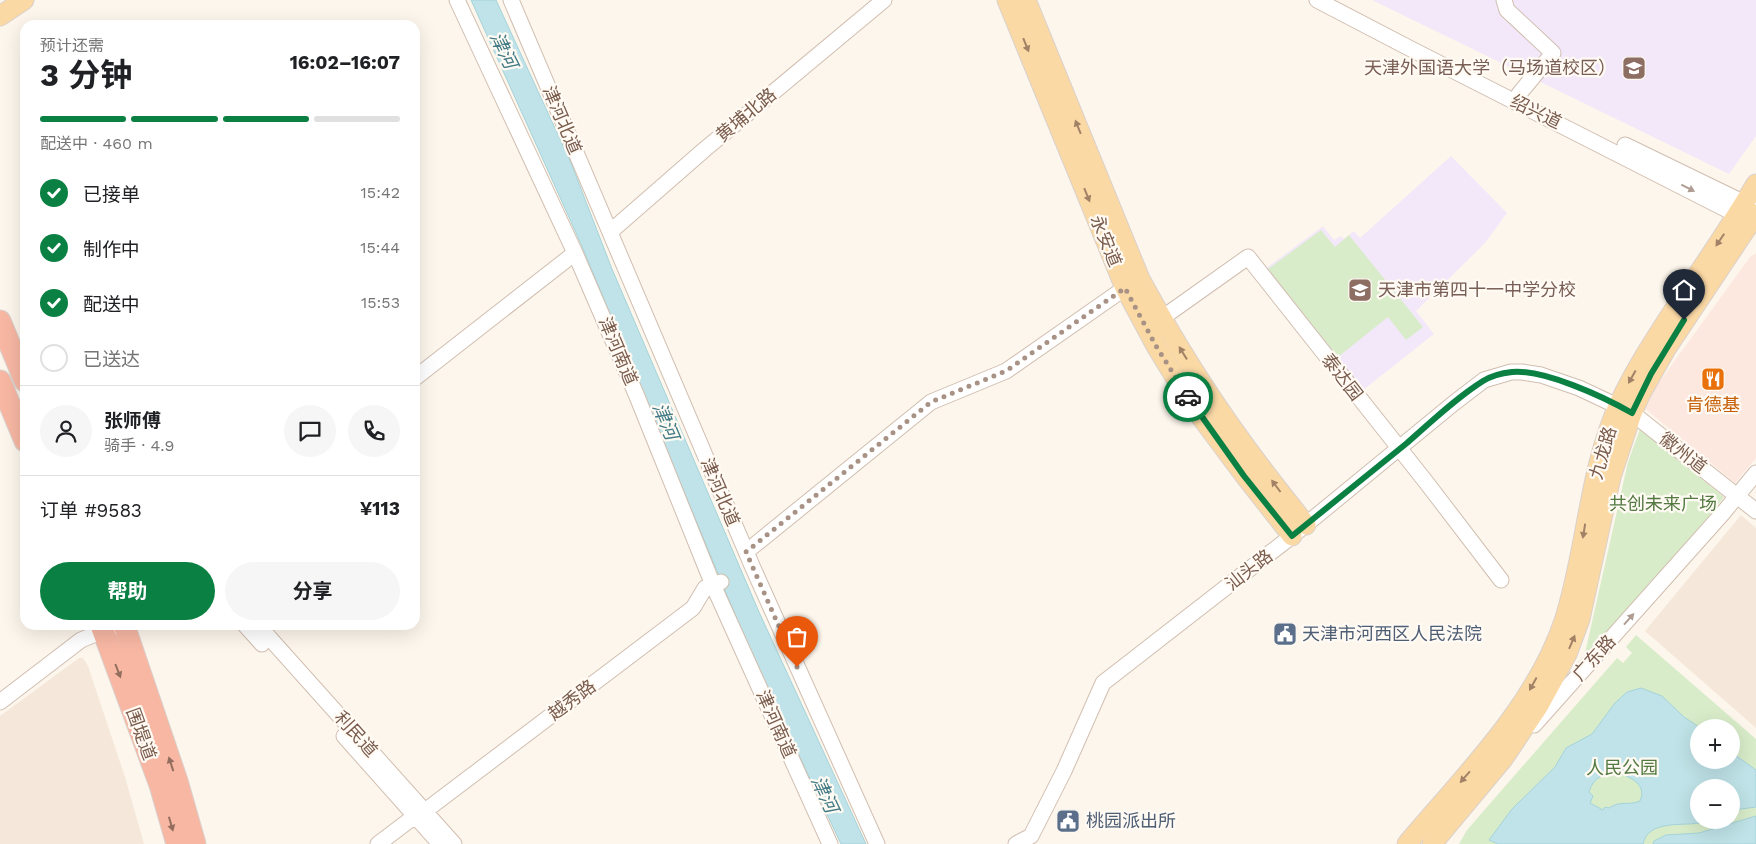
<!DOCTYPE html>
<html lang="zh">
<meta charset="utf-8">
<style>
body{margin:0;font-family:"Work Sans","Noto Sans SC",sans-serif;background:#f6f6f6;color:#202124;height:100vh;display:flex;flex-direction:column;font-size:19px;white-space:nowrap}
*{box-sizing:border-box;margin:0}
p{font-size:16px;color:#757577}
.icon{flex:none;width:28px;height:28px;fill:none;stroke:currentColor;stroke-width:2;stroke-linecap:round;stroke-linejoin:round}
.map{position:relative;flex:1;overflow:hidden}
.panel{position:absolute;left:20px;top:20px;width:400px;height:610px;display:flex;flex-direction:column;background:#fff;border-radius:15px;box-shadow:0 5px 20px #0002}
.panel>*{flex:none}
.tools{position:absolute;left:1690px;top:719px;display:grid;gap:10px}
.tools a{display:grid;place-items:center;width:50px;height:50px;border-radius:50%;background:#fff;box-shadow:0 5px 20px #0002;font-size:25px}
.pin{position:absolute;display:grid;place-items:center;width:42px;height:42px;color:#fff;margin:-51px -21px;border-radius:50% 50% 50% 0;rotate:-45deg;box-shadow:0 0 5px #0007}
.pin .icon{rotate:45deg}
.courier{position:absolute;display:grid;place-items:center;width:50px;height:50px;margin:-25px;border:4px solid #0b8043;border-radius:50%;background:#fff;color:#222;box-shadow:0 1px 6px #0007}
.summary em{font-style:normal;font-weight:700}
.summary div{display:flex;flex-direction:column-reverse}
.summary{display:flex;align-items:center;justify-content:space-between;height:85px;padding:0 20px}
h1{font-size:32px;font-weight:700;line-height:38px}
.bar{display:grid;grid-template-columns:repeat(4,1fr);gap:8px 5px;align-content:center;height:60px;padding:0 20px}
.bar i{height:6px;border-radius:4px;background:#e0e0e0}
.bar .current{background:#0b8043}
.bar p{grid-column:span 4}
.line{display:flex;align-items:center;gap:12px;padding:0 20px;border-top:1px solid #e0e0e0}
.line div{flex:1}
.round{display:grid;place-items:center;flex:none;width:52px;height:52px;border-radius:26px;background:#f6f6f6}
ol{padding:0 20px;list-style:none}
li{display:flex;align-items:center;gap:15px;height:55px}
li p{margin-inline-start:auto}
li .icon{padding:5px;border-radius:50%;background:#0b8043;color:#fff;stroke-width:4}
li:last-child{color:#757577}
li i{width:28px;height:28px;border:2px solid #e0e0e0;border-radius:50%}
.action{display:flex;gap:10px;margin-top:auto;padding:10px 20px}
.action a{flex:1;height:58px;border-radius:30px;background:#0b8043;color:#fff;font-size:20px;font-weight:700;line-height:58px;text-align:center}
.action a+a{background:#f6f6f6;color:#202124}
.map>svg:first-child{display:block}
.residential{fill:#f5e8da}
.commercial{fill:#fde8e0}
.education{fill:#f3e8fa}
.green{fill:#d8ecc9;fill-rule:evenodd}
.water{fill:#bfe3e8;stroke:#a5d3da;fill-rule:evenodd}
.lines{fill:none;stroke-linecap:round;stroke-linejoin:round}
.minor-casing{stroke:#d1beb0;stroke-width:17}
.major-casing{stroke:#dad1cd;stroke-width:21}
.highway-casing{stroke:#dad1cd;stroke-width:23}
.minor{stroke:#fff;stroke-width:15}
.major{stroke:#fbd9a5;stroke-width:19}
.highway{stroke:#f7b7a3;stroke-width:21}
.oneway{fill:#a18267}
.oneway2{fill:#af9d94}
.oneway3{fill:#936e5e}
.done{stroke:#a89285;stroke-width:5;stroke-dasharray:0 9}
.route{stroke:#0b8043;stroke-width:6}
.labels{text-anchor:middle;stroke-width:4.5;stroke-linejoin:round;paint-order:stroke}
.education-label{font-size:18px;fill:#785e54;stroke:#fffaf3;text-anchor:end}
.street-label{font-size:18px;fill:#7a5c4d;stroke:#fffaf3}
.food-label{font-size:18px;fill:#c56008;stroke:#fffaf3}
.park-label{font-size:18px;fill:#537a41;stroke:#fffaf3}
.service-label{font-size:18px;fill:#4e5e75;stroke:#fffaf3;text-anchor:start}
.water-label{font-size:19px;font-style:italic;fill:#437c86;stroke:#fffaf3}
</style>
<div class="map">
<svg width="1756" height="844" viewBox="0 0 1756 844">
<rect width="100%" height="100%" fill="#fdf6ec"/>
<path class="residential" d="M1741 515 1756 528V728L1645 631Z
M79 658H83L88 666 125 777 144 844H0V716Z"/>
<path class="commercial" d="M1756 253V458L1735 483 1642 406 1750 257Z"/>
<path class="education" d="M1372 0H1756V136L1729 174Z
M1451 156 1507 213 1485 243 1416 311 1434 334 1363 390 1265 269 1323 226 1334 240 1341 236 1344 239 1354 231 1360 238Z"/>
<path class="green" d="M1321 230 1335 247 1349 235 1423 327 1406 340 1388 317 1338 357 1268 269Z
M1640 429 1724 497 1640 603 1583 662 1628 462Z
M1636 635 1756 739V844H1459L1467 830 1617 658 1623 663 1632 653 1626 647ZM1699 728H1731V760H1699ZM1699 788H1731V820H1699Z"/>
<path class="water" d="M471 0H496L571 163 612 269 759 612 866 844H841L754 660 581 244Z
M1641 688 1662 696 1684 717 1699 727V760H1731V752L1756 770V807L1741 809 1731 814V788H1699V820H1715C1710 821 1705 823 1699 823 1681 826 1648 820 1643 844H1498L1489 840 1512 809 1555 767 1566 748 1592 734 1615 703 1627 692ZM1619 773C1632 778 1647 785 1640 801 1629 806 1621 800 1609 808L1605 807 1603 810 1590 803 1593 796 1589 792C1594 776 1604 774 1619 773Z
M1756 816V844H1653L1654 841 1666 835 1699 833Z"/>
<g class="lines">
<g class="minor-casing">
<path id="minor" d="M457 0 575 253 636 394 713 585 830 844
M511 0 753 568 877 844
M1317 0 1411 49 1747 220
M1504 0 1507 10 1553 53 1519 94
M1625 145 1755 208
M610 232 704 150 884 0
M1162 318 1248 257 1426 482 1501 580
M415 378 575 253
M746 552 931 402 1006 371 1125 288
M245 625 262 644
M258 625 454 844
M0 702 81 640 117 625
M1534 725 1723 513 1756 473
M344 736 440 844
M378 844 415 816 425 811 693 608 705 588 721 582
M1016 844 1031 836 1064 771 1103 683 1292 536 1454 403 1484 380 1511 372H1522L1541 375 1579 388 1632 413 1756 511"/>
</g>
<g class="major-casing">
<path id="major" d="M1007 0 1125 288 1156 346 1192 405 1245 476 1292 536
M1026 0 1140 279C1171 336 1205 391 1243 443 1263 471 1285 498 1306 525
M0 16 24 0
M1407 844C1464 776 1535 707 1564 621 1587 550 1588 472 1619 404 1636 367 1659 333 1681 299 1707 261 1732 224 1756 184
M1432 844 1503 759 1538 707 1567 654 1580 619 1611 477 1632 413 1641 393 1666 349 1756 214"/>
</g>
<g class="highway-casing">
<path id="highway" d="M0 321 25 381
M0 381 25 441
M101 625 160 785 177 844
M124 625 177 781 195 844"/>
</g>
<use href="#minor" class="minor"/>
<use href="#major" class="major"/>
<use href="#highway" class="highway"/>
</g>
<defs><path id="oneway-solid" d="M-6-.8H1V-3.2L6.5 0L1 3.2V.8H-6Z" transform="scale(1.25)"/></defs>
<g class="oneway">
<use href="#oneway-solid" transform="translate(1026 45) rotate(68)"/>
<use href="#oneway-solid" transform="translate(1078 127) rotate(-112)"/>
<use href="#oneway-solid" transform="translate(1087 195) rotate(68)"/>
<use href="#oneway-solid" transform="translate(1720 240) rotate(124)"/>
<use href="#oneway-solid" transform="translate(1183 353) rotate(-122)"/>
<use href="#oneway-solid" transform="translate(1632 377) rotate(119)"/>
<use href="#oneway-solid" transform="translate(1276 486) rotate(-127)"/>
<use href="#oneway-solid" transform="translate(1584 531) rotate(99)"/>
<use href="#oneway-solid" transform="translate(1572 642) rotate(-67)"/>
<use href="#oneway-solid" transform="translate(1533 684) rotate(119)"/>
<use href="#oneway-solid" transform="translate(1465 777) rotate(131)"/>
</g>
<g class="oneway2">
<use href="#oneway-solid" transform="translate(1688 188) rotate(27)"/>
<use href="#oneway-solid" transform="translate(1629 619) rotate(-48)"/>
</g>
<g class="oneway3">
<use href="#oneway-solid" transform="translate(118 671) rotate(69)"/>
<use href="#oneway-solid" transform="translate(171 764) rotate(-108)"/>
<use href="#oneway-solid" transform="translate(171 824) rotate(74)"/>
</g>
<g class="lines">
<path class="done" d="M797 667 746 552 931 402 1006 371 1125 288 1156 346 1188 397"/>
<path class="route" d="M1188 397 1244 476 1292 536C1330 505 1369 474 1407 443 1431 422 1456 398 1483 381 1491 376 1503 373 1512 372 1544 369 1604 397 1632 413L1651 374 1684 320"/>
</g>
<defs>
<g id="university-square" transform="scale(1.25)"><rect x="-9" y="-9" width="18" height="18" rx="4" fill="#8d6e63" stroke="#fffaf3"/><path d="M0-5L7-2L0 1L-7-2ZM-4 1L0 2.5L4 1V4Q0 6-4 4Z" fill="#fff"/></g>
<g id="school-square" transform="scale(1.25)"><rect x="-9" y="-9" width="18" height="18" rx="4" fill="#8d6e63" stroke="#fffaf3"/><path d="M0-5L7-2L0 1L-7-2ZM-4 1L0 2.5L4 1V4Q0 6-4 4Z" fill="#fff"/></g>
<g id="restaurant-square" transform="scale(1.25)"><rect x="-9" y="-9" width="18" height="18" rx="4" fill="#e8710a" stroke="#fffaf3"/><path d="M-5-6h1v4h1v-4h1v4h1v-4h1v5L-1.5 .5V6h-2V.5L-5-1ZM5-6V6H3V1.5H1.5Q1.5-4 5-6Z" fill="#fff"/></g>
<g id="civic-square" transform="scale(1.25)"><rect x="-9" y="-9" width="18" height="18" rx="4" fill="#5c6f8a" stroke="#fffaf3"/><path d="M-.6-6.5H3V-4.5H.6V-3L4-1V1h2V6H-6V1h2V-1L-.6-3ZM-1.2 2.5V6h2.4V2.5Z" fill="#fff"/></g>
</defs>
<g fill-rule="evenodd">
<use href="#university-square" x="1634" y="68"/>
<use href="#school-square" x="1360" y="290"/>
<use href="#restaurant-square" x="1713" y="379"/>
<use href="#civic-square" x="1285" y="634"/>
<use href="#civic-square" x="1068" y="821"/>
</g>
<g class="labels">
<g class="education-label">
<text x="1616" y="74">天津外国语大学（马场道校区）</text>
<text x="1378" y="296" text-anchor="start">天津市第四十一中学分校</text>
</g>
<g class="street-label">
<text transform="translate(1536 112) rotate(26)" y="6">绍兴道</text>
<text transform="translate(746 115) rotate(-40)" y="6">黄埔北路</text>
<text transform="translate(562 120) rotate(67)" y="6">津河北道</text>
<text transform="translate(1106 241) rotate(68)" y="6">永安道</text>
<text transform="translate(618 351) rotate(67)" y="6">津河南道</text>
<text transform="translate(1342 377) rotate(52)" y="6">泰达园</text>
<text transform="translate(1603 453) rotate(-74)" y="6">九龙路</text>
<text transform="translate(1683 453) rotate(38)" y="6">徽州道</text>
<text transform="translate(720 492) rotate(67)" y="6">津河北道</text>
<text transform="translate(1249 570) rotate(-38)" y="6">汕头路</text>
<text transform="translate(1594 658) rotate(-48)" y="6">广东路</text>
<text transform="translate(572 700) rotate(-37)" y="6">越秀路</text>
<text transform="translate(776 724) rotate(66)" y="6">津河南道</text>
<text transform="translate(141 734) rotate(70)" y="6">围堤道</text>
<text transform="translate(356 734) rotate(48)" y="6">利民道</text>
</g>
<g class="food-label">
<text x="1713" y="411">肯德基</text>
</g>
<g class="park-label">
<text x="1663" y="510">共创未来广场</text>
<text x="1622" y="774">人民公园</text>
</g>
<g class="service-label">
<text x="1302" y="640">天津市河西区人民法院</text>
<text x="1086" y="827">桃园派出所</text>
</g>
<g class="water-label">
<text transform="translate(504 50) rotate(64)" y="7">津河</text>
<text transform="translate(666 421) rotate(67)" y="7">津河</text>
<text transform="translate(825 794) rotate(65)" y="7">津河</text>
</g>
</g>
</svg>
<div class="tools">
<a>+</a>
<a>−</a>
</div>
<div class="pin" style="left:797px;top:667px;background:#ea580c"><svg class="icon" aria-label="bag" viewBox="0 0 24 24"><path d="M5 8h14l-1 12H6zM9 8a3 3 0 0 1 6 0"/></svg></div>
<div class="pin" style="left:1684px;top:320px;background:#1f2937"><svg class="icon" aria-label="home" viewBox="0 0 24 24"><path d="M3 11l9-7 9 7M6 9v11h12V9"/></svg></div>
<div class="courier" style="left:1188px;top:397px"><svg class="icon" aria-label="car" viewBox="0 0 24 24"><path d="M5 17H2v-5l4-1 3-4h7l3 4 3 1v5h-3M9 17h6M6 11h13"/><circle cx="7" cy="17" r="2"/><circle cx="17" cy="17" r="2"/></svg></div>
<section class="panel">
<div class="summary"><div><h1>3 分钟</h1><p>预计还需</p></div><em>16:02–16:07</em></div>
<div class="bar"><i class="current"></i><i class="current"></i><i class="current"></i><i></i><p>配送中 · 460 m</p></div>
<ol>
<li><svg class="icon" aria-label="check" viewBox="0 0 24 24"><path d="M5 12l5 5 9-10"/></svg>已接单<p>15:42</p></li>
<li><svg class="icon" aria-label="check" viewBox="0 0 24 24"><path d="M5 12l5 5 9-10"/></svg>制作中<p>15:44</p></li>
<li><svg class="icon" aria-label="check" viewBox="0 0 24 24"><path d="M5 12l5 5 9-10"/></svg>配送中<p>15:53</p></li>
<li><i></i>已送达</li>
</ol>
<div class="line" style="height:90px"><a class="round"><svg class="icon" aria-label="person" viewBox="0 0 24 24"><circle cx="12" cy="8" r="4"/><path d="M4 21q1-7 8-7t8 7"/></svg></a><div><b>张师傅</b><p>骑手 · 4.9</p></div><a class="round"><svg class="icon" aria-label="chat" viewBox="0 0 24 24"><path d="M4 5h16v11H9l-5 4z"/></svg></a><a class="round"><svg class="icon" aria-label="phone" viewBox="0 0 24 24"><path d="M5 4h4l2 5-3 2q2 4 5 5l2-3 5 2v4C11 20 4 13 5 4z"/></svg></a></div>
<div class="line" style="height:65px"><div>订单 #9583</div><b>¥113</b></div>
<div class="action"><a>帮助</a><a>分享</a></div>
</section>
</div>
